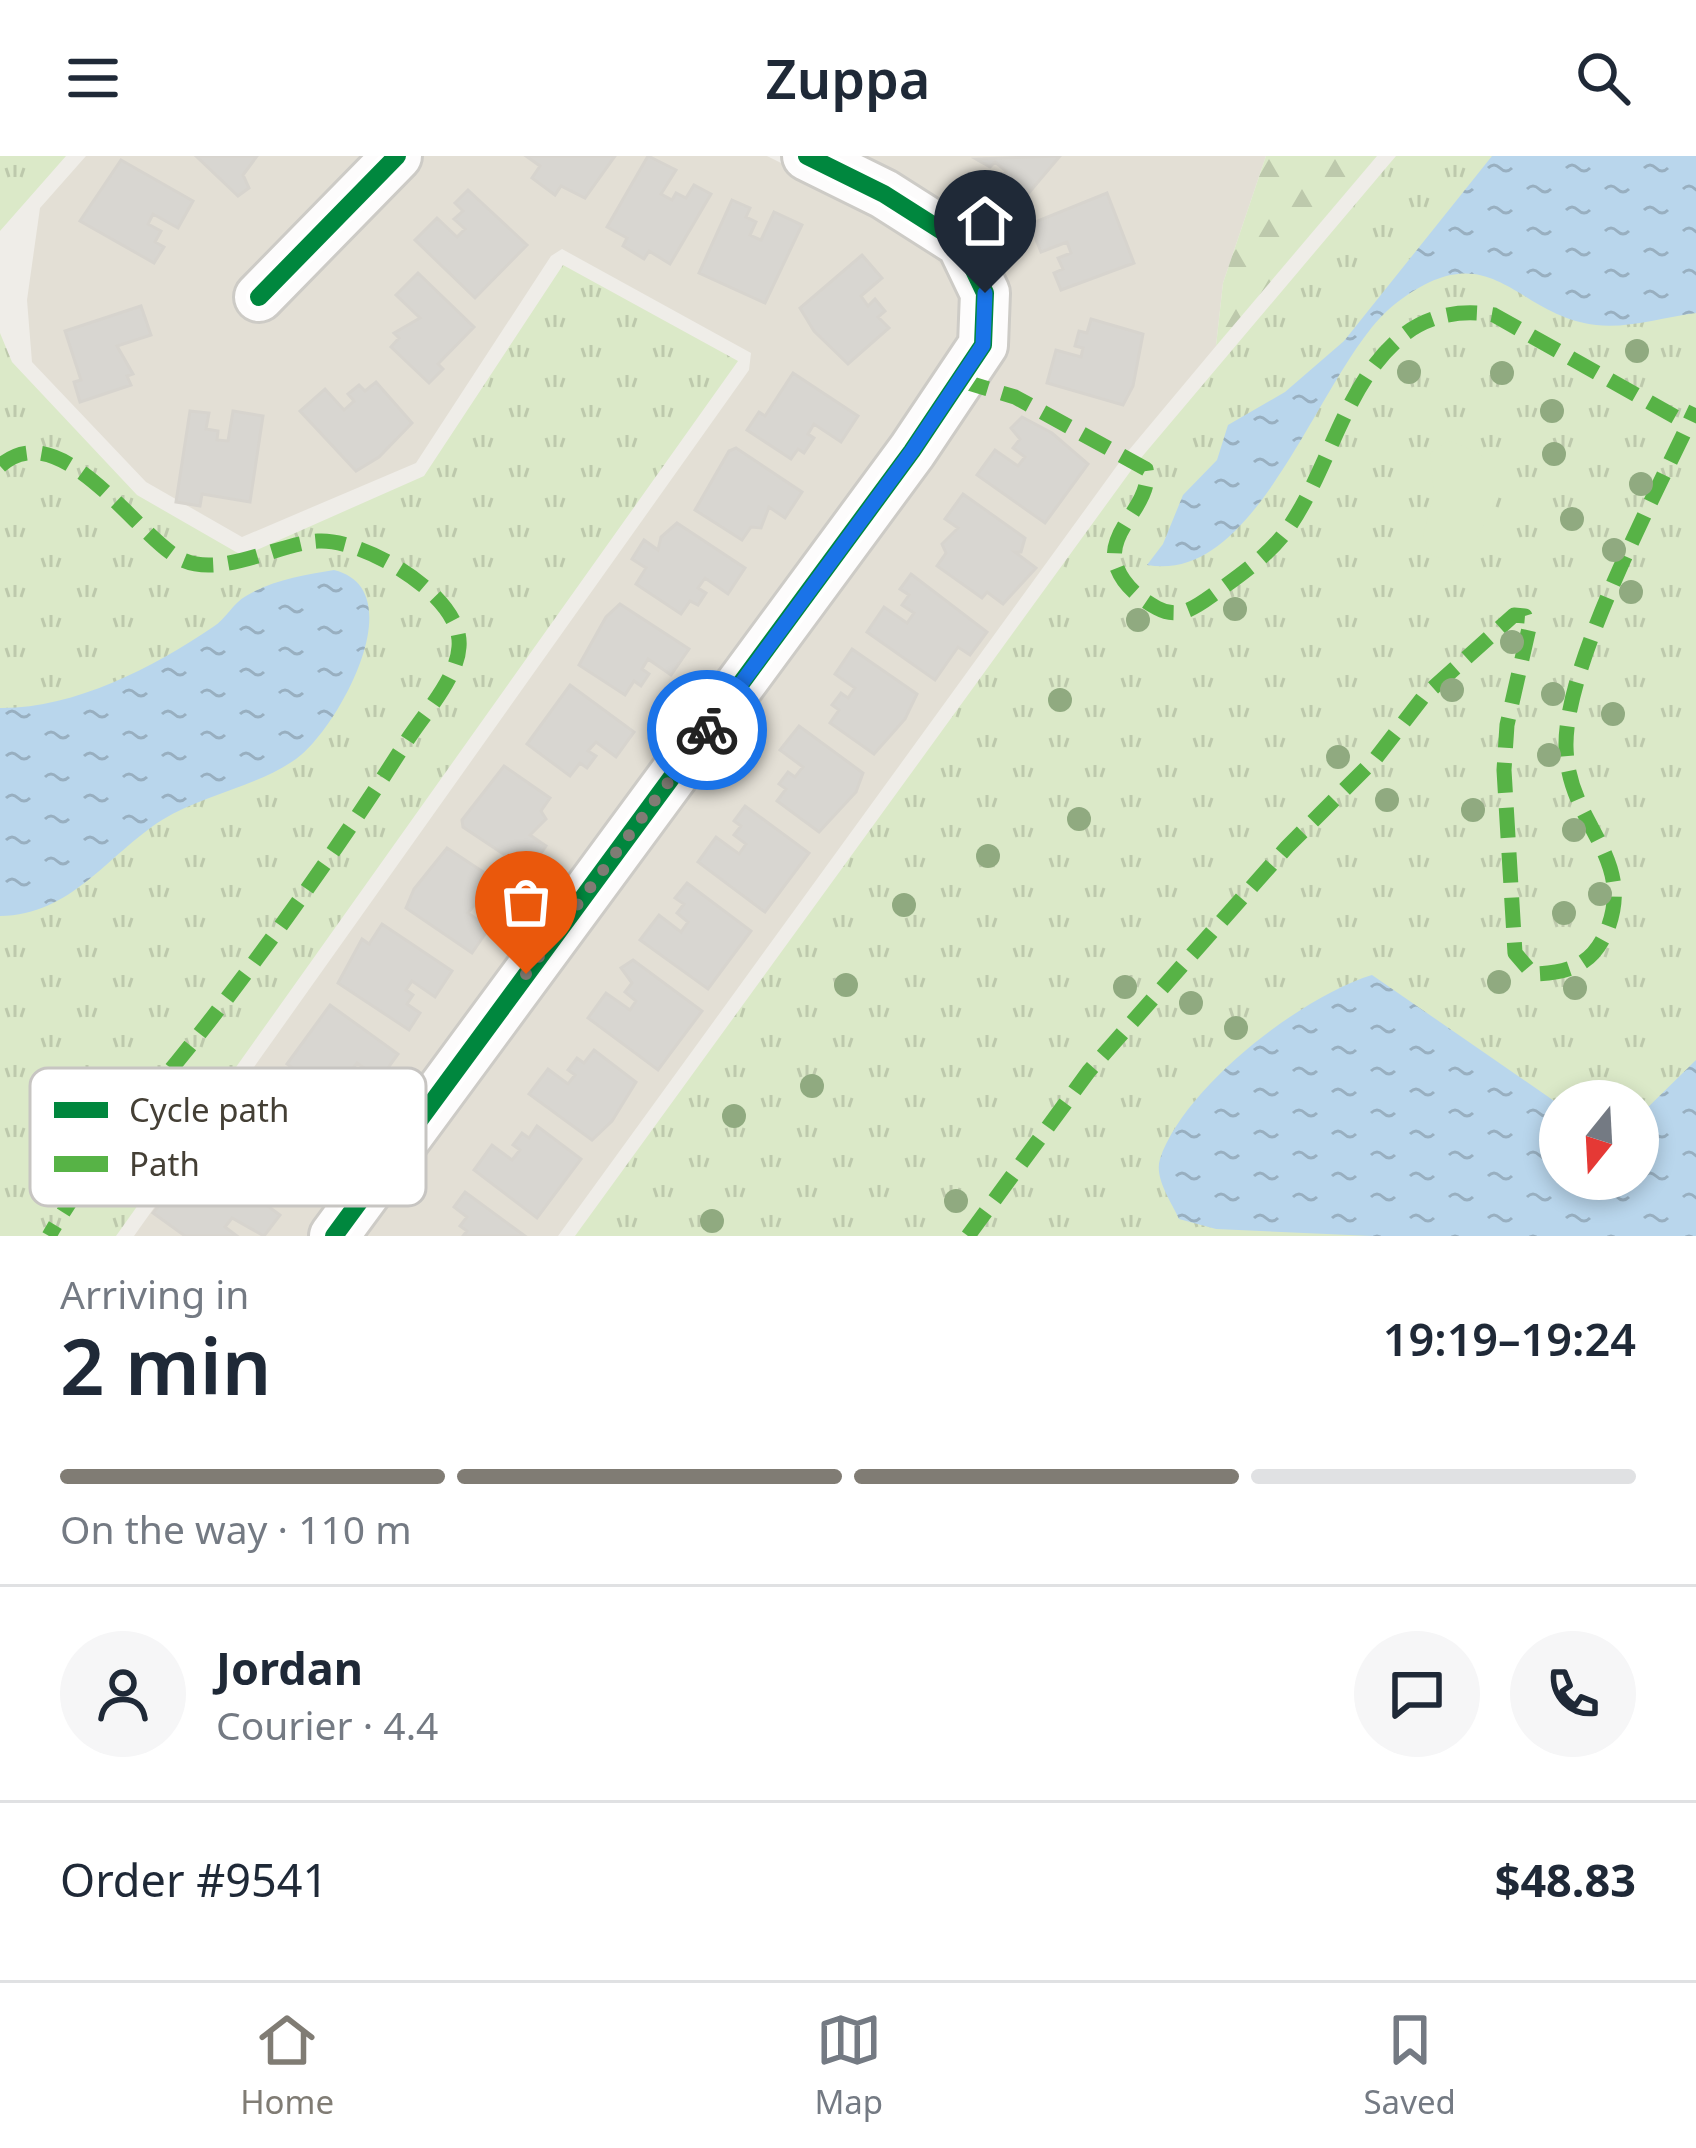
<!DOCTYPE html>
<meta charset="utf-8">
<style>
body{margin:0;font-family:"Noto Sans",sans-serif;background:#f6f6f7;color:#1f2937;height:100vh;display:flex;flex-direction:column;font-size:45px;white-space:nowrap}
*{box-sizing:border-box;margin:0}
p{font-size:39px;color:#747a83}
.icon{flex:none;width:66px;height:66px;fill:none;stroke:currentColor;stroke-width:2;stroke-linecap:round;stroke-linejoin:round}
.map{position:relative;height:1080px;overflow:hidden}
.drawer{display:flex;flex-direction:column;background:#fff;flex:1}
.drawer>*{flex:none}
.needle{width:78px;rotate:198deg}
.controls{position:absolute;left:1539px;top:924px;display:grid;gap:24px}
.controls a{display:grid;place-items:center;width:120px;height:120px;border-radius:50%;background:#fff;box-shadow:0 6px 18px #0003;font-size:60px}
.pin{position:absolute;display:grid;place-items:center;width:102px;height:102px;color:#fff;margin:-123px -51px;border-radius:50% 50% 50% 0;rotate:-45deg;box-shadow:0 0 12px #0007}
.pin .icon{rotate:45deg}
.courier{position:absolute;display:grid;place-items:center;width:120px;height:120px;margin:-60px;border:9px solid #1a73e8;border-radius:50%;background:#fff;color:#222;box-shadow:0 3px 15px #0007}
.overview em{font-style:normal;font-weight:600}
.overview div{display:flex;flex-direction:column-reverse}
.overview{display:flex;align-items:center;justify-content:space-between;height:204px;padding:0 60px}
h1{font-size:78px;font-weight:600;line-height:90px}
.bar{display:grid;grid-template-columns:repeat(4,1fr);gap:18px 12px;align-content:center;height:144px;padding:0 60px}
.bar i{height:15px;border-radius:9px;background:#e0e1e3}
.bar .current{background:#807c74}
.bar p{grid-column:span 4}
.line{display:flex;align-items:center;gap:30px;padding:0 60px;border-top:3px solid #e0e1e3}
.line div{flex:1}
.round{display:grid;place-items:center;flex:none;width:126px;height:126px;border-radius:63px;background:#f6f6f7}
header{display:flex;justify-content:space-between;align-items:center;height:156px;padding:0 60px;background:#fff;font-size:54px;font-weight:600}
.dock{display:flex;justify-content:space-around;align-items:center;height:168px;border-top:3px solid #e0e1e3;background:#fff;font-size:33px;color:#747a83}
.dock a{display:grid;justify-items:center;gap:6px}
.dock .current{color:#807c74}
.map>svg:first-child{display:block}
.residential{fill:#e3dfd5}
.grass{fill:url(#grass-tufts);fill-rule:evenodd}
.forest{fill:url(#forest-firs)}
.garden{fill:#dbe9c8}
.water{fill:url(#water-ripples)}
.building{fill:#d8d6d1;stroke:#d7d4ce;stroke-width:3}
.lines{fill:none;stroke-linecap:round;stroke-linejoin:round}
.minor-casing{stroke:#cdcbc6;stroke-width:54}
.minor{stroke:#fdfcfc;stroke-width:48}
.quiet{stroke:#57b346;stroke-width:15;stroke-dasharray:30 15;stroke-linecap:butt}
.cycleway-casing{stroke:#fff;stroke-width:26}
.cycleway{stroke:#00873e;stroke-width:18}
.tree{fill:#90aa80}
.done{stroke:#807c74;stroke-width:12;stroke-dasharray:0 21.6}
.route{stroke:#1a73e8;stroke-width:15}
.key{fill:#fff;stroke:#c7c5c2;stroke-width:3}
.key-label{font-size:33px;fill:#443f35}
</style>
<header><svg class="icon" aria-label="menu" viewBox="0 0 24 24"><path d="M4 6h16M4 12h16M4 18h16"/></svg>Zuppa<svg class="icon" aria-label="search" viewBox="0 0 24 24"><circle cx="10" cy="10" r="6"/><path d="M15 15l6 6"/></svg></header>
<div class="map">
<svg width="1696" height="1080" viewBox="0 0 1696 1080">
<defs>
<pattern id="grass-tufts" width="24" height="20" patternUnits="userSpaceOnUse" patternTransform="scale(3)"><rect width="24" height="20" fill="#dbe9c8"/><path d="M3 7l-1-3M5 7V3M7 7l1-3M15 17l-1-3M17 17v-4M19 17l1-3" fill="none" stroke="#bdc9ac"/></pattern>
<pattern id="forest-firs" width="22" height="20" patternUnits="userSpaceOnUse" patternTransform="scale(3)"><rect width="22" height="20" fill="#dbe9c8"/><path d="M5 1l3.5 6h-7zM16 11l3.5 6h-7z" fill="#bdc9ac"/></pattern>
<pattern id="water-ripples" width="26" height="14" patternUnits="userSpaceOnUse" patternTransform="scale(3)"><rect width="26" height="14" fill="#b9d6ec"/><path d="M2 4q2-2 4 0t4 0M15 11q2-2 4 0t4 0" fill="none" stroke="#98afc0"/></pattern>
</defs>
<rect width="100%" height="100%" fill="#efede8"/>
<path class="residential" d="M86 0H374L236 142 257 167 421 0H767L876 54 948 101 968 143 967 184 313 1080H134L749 214 751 197 562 93 551 100 416 307 242 381 146 326 32 206 27 144 40 52Z
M850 0H1266L1223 127 1216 190 1124 300 558 1080H355L1002 137Z"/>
<path class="grass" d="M0 0H66L0 75Z
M1396 0H1696V1080H575L1135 309ZM1560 945H1638V1023H1560Z
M563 109 738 205 116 1080H0V177L12 206 137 339 243 400 424 320Z"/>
<path class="forest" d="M1266 0H1377L1216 190 1223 127Z"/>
<path class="garden" d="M1448 285C1471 292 1497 304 1504 329L1478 380 1454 405 1432 400 1423 379 1434 339 1430 297Z"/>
<path class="water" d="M1492 0H1696V157C1665 161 1626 173 1596 169 1513 159 1492 73 1395 148 1322 204 1262 430 1147 409L1163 388 1183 339 1217 304 1228 269 1285 236 1344 185Z
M334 414C415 434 337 574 296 603 256 631 203 639 162 664 107 699 72 759 0 760V552C72 553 153 512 213 471 226 463 233 447 246 440 272 424 304 419 334 414Z
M1372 819 1560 949V1023H1638V961L1696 904V1080H1372L1216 1073 1179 1063C1171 1045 1154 1022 1160 1003 1184 931 1302 840 1372 819Z"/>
<path class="building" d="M196 0H257L243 19 249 32 238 40Z
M526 0H615L585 42 561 30 555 39 532 22 540 10Z
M648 0 676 14 661 38 672 44 676 37 686 42 694 29 711 38 670 108 649 95 644 103 623 90 627 82 607 71Z
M1060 0 1021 46 998 25 1006 15 995 6 990 11 976 3Z
M121 4 193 45 178 72 153 58 148 68 161 75 155 86 164 91 154 107 80 65Z
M468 34 527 89 475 142 415 84 437 62 457 81 465 73 454 63 463 55 455 47Z
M1107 37 1134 107 1061 134 1054 117 1063 113 1058 102 1071 97 1067 86 1041 96 1030 68Z
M732 44 750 52 746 61 756 66 750 79 761 84 774 56 802 69 765 147 699 117Z
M862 99 882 122 861 140 868 150 875 143 885 155 878 161 889 172 848 208 814 175 800 152Z
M418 117 474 171 438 208 443 213 429 227 391 191 399 182 394 177 420 162 396 139Z
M141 150 151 179 117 190 133 218 127 220 131 229 80 246 74 226 81 224 65 175Z
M1091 163 1143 178 1133 230 1123 249 1047 227 1056 194 1081 201 1083 192 1075 190 1079 175 1087 177Z
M793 217 858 260 841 286 814 268 808 278 814 282 804 297 798 293 791 303 747 274 759 256 765 260Z
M376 226 412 267 379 301 356 315 300 255 325 233 344 254 354 245 348 238 359 229 365 235Z
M190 255 209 257 206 273 218 275 217 284 228 285 233 255 263 260 250 346 202 338 200 350 176 346Z
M1022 261 1052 277 1088 308 1045 367 977 319 995 294 1018 310 1025 301 1013 292 1020 283 1011 272Z
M736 292 802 336 785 362 769 351 761 372 751 371 742 384 695 354 729 295Z
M963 338 1025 382 1021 396H1015L1036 412 1003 448 987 436 982 442 937 410 946 397 942 388 958 372 945 363Z
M677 367 745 412 728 438 705 422 698 432 706 437 698 449 690 445 681 458 636 428 646 412 632 403 644 384 658 394 661 381Z
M911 418 987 476 970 499 958 491 935 524 867 476 884 451 907 467 914 457 902 449 909 439 900 433Z
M620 448 689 493 671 519 648 503 642 513 649 518 641 530 634 525 625 539 579 509 606 461Z
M852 493 917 538 905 563 874 598 830 567 839 554 832 549 841 537 848 542 855 532 835 518Z
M570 529 634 576 616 601 596 586 588 595 596 600 587 612 580 607 570 620 527 588Z
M799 570 863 617 856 636 819 676 777 645 786 633 779 628 788 616 795 621 803 611 780 594Z
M504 610 550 642 541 655 546 663 530 679 546 690 529 715 463 671 462 664Z
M745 650 809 697 765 756 698 706 716 681 739 698 746 688 734 679 741 670 734 665Z
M447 692 492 722 483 735 490 741 483 753 475 748 468 757 489 772 472 797 406 752 414 733Z
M687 727 751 775 708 833 640 784 659 759 681 776 688 766 677 757 684 748 675 742Z
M382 768 452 815 435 841 412 825 406 834 413 839 407 848 420 857 409 874 338 827 362 783 369 788Z
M633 804 702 855 658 914 588 862 606 837 630 854 636 845 625 836 632 827 621 812Z
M330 849 398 898 380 923 357 907 351 915 363 923 357 933 365 939 353 956 287 908Z
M594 894 636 926 612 965 592 984 529 938 548 913 568 928 575 919 568 914 577 902 584 907Z
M537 970 581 1003 537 1062 474 1014 492 989 512 1004 520 994 513 989 522 977 529 982Z
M205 1004 280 1059 264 1080 232 1062 225 1071 237 1080H185L153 1057 173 1031 181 1037Z
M465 1036 525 1080H463L467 1075 460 1070 467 1061 454 1051Z"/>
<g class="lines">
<g class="minor-casing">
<path id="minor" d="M259 141 397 0
M334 1080 912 295 983 189 985 137 961 87 884 38 807 0"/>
</g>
<use href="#minor" class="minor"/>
<path class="quiet" d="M959 224 1015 241 1146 313C1153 348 1109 371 1115 405 1120 427 1139 442 1157 452 1179 464 1196 451 1214 438 1240 419 1271 398 1289 371 1329 313 1345 228 1400 182 1426 159 1461 153 1494 159L1688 268
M0 310C58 258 132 373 177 401 216 425 276 388 318 385 363 382 464 440 459 491 457 523 423 559 406 586 348 677 284 768 218 854 161 929 96 998 49 1080
M968 1080 1089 915 1287 691 1376 602 1424 540 1514 459 1525 460 1529 472 1507 569 1504 614 1515 797 1533 818C1571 817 1595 808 1609 769 1633 698 1568 668 1566 591 1564 508 1659 332 1696 252"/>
<g class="cycleway-casing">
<path id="cycleway" d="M259 141 397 0
M334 1080 912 295 983 189 985 137 961 87 884 38 807 0"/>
</g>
<use href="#cycleway" class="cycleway"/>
</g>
<g class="tree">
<circle cx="1637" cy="195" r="12"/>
<circle cx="1409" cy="216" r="12"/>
<circle cx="1502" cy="217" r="12"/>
<circle cx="1552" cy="255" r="12"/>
<circle cx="1554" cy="298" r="12"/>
<circle cx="1641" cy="328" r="12"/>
<circle cx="1572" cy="363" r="12"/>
<circle cx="1614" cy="394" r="12"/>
<circle cx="1631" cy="436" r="12"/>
<circle cx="1235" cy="453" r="12"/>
<circle cx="1138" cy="464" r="12"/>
<circle cx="1512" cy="486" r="12"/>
<circle cx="1452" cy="534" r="12"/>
<circle cx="1553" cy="538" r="12"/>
<circle cx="1060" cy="544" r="12"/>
<circle cx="1613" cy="558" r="12"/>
<circle cx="1549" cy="599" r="12"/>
<circle cx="1338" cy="601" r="12"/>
<circle cx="1387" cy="644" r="12"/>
<circle cx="1473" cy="654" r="12"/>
<circle cx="1079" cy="663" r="12"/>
<circle cx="1574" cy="674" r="12"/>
<circle cx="988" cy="700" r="12"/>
<circle cx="1600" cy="738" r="12"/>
<circle cx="904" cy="749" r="12"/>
<circle cx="1564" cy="757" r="12"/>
<circle cx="1499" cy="826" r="12"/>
<circle cx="846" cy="829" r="12"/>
<circle cx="1125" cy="831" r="12"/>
<circle cx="1575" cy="832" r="12"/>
<circle cx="1191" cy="847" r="12"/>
<circle cx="1236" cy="872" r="12"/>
<circle cx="812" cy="930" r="12"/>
<circle cx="734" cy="960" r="12"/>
<circle cx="956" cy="1045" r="12"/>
<circle cx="712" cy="1065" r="12"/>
</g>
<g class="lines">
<path class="done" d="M526 818 707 574"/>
<path class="route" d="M707 574 912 295 983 189 985 137"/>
</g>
<rect x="30" y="912" width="396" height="138" rx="18" class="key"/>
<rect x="54" y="946" width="54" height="16" fill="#00873e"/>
<rect x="54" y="1000" width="54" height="16" fill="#57b346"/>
<g class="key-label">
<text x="129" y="966">Cycle path</text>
<text x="129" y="1020">Path</text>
</g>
</svg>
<div class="controls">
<a><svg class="needle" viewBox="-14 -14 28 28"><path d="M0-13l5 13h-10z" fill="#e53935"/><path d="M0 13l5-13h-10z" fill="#747a83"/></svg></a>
</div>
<div class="pin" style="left:526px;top:818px;background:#ea580c"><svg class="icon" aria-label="bag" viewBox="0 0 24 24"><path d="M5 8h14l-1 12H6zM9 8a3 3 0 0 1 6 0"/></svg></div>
<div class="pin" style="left:985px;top:137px;background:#1f2937"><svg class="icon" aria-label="home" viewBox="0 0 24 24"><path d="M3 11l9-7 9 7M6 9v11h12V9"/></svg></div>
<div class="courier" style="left:707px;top:574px"><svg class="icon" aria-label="bike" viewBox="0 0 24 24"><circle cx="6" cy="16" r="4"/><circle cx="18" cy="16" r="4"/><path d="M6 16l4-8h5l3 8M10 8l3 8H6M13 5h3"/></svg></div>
</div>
<section class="drawer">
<div class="overview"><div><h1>2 min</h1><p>Arriving in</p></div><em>19:19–19:24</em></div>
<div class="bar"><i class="current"></i><i class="current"></i><i class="current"></i><i></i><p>On the way · 110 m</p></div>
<div class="line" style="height:216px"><a class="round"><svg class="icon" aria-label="person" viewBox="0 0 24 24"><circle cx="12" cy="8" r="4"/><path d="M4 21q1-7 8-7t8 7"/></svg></a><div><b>Jordan</b><p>Courier · 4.4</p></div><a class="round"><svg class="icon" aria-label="chat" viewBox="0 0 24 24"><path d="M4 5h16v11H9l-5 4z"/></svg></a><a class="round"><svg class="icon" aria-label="phone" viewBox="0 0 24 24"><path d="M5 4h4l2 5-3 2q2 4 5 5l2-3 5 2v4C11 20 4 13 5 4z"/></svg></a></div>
<div class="line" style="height:156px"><div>Order #9541</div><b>$48.83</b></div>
</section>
<nav class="dock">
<a class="current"><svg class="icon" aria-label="home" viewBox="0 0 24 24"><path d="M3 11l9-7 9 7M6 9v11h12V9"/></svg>Home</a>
<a><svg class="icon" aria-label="map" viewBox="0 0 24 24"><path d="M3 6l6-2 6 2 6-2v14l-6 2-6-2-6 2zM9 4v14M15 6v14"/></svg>Map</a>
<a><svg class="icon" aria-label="saved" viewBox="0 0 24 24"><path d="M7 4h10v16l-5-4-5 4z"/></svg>Saved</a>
</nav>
